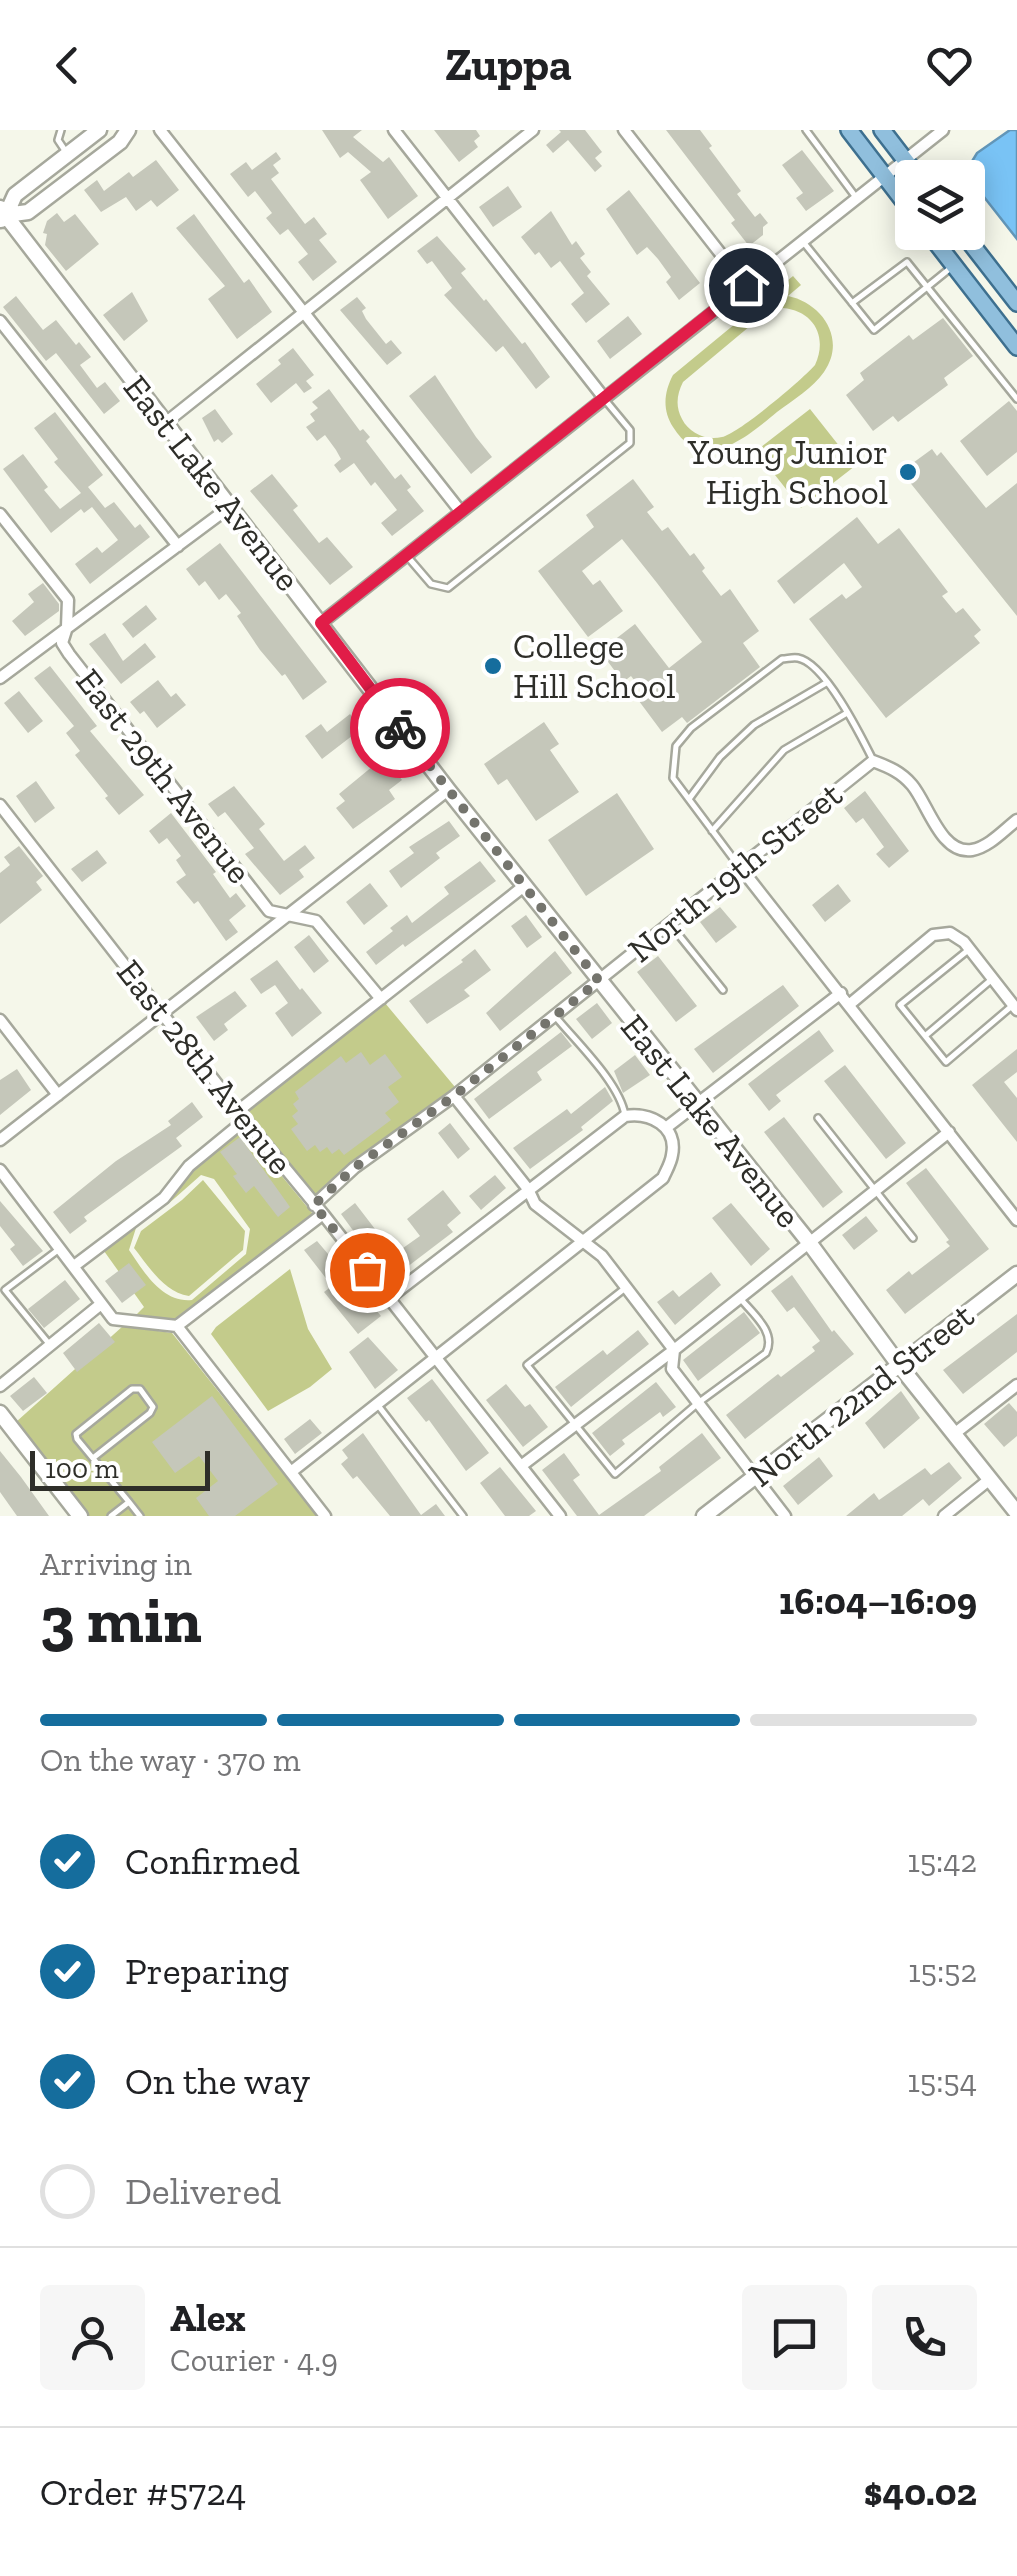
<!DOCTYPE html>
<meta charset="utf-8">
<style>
body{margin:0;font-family:"Zilla Slab",serif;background:#f6f6f6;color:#202124;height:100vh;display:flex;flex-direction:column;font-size:38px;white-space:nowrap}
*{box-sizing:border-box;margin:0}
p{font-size:32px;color:#757577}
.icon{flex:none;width:55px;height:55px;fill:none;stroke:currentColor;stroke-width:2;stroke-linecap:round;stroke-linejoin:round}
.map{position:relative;height:1386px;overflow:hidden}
.sheet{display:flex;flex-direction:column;background:#fff;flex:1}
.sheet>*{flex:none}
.fabs{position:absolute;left:895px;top:30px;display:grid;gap:20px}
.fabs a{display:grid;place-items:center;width:90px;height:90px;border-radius:10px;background:#fff;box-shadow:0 5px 25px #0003;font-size:50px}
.scale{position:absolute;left:30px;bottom:25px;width:180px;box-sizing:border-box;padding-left:10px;border:5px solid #2e2e29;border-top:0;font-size:28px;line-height:35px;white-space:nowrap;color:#2e2e29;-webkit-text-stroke:8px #fff;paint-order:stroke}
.pin{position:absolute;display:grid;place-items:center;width:85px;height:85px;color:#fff;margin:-42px;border:5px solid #fff;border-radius:50%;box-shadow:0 2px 10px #0007}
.courier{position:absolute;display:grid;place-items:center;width:100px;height:100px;margin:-50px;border:8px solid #e11d48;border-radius:50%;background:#fff;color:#222;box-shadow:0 2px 12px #0007}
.headline em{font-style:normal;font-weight:700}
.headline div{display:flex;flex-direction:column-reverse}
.headline{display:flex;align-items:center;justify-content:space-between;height:170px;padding:0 40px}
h1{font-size:65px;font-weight:700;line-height:75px}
.bar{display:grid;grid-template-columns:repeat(4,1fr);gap:15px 10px;align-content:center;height:120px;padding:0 40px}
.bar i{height:12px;border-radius:8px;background:#e0e0e0}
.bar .selected{background:#156d9d}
.bar p{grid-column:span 4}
.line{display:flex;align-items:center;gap:25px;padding:0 40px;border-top:2px solid #e0e0e0}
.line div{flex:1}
.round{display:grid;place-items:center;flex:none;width:105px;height:105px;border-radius:10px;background:#f6f6f6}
ol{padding:0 40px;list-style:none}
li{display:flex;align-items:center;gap:30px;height:110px}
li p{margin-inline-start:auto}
li .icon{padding:10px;border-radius:50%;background:#156d9d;color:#fff;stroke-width:4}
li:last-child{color:#757577}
li i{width:55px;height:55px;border:5px solid #e0e0e0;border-radius:50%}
header{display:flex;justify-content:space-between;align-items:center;height:130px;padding:0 40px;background:#fff;font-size:45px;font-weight:700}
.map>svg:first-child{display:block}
.green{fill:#c3cb8b;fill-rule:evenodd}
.water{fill:#79c3f5;stroke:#6296b8;stroke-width:2.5}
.building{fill:#c5c7ba}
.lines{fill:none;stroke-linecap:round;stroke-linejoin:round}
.lane-casing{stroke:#a6a89c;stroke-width:10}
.street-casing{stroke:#a6a89c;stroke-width:15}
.secondary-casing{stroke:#a6a89c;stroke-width:19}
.primary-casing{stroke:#3e708f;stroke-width:20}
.lane{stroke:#fff;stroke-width:5}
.street{stroke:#fff;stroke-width:10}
.secondary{stroke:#fff;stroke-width:14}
.primary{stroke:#90bfdd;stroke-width:15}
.done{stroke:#74746d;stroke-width:10;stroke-dasharray:0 18}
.route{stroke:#e11d48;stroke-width:12}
.poi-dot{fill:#156d9d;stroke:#fff;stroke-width:4}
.labels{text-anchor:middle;stroke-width:8;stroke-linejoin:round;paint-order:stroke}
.poi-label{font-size:35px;fill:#2e2e29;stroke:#fff;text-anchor:end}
.street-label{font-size:35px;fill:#2e2e29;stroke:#fff}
</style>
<header><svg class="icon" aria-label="back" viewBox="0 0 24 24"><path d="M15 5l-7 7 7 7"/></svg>Zuppa<svg class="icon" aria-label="heart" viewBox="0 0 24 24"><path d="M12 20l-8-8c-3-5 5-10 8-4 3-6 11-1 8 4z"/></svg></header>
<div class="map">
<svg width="1017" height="1386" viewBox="0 0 1017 1386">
<rect width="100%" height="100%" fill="#f5f7ea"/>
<path class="green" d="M793 146 801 155 788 166C822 173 847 209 824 242 813 258 793 270 777 282 748 306 703 346 673 297 662 280 664 262 673 245ZM783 178C814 181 828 207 815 235 802 250 739 303 722 307 706 311 689 303 682 289 675 276 677 264 683 252L762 186Z
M810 279 855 336 801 378 756 321Z
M385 873 455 957 350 1033 315 1065 247 982Z
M243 999 313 1084 175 1190 136 1185 144 1177 104 1121 164 1076 136 1098 129 1120C144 1142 162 1173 192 1170L246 1124 250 1099 214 1049 201 1045 167 1075 194 1040Z
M203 1050 245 1101 243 1120 189 1166C164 1162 149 1137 134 1118L141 1101 182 1070Z
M290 1139 308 1199 332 1239 310 1257 268 1281 211 1204 216 1197Z
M123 1196 172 1203 317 1386H89L16 1292Z"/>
<path class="water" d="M1010 0H1017V109L973 53 968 38 977 23Z"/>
<path class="building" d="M322 0H362L353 7 383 32 389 27 418 66 388 89 360 50 371 42 348 22 340 28Z
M434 0H476L480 6 474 11 478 17 459 32Z
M559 0H585L602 22 595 28 602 36 595 42 568 10 553 23 546 15 561 2Z
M666 0H700L712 16 709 18 741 61 737 64 755 87 760 83 768 93 763 97V105L749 116 731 93 735 90Z
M802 20 834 61 806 81 796 68 803 63 782 35Z
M276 22 281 29 273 35 279 43 271 49 305 94 314 87 327 104 319 110 337 132 313 151 298 132 308 124 288 99 280 105 266 88 272 83 255 61 248 67 230 44 246 32 252 40Z
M156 30 179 60 157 77 151 70 136 81 126 67 101 82 84 60 97 50 104 61 129 42 133 47Z
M508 56 522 77 493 97 479 77Z
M629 60 700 153 679 170 666 152 671 147 658 129 647 117 637 125 606 79Z
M551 81 572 115 576 111 585 124 580 128 591 142 587 146 610 174 586 193 571 174 584 163 560 131 551 138 539 122 535 125 521 107Z
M57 83 64 92 75 84 99 114 66 141 45 115 47 104 43 103 47 91Z
M194 84 244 153 249 149 272 182 237 209 208 169 225 156 176 98Z
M437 106 466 139 461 143 484 171 486 169 522 214 525 212 550 247 536 259 503 216 496 222 444 165 452 158 432 131 427 134 417 121Z
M132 162 148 191 124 211 103 185Z
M16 166 43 200 56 190 76 215 79 212 91 227 80 235 97 258 105 252 120 271 104 284 56 223 46 231 3 177Z
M357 167 366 178 362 181 366 189 386 214 391 210 402 223 387 235 340 180Z
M628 186 642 204 610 229 597 211Z
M943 188 973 226 944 248 948 255 898 292 893 286 873 301 846 265 864 250 860 243 909 205 913 210Z
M293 218 314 245 306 251 312 258 304 263 296 253 271 273 256 254 281 234 278 230Z
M435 245 476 307 492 327 471 344 409 266Z
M329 259 360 301 363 299 370 307 366 311 395 349 401 344 411 357 407 360 424 381 392 406 381 393 397 380 375 352 371 356 354 333 340 343 334 335 341 329 336 320 325 305 317 311 306 297 315 291 310 284 318 278 312 272Z
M1009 271 1017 281V322L987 346 960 311Z
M215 279 233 304 222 313 218 309 214 312 202 288Z
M55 282 103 345 88 357 105 378 114 372 135 398 140 394 150 407 90 454 75 434 97 417 102 423 118 410 92 377 84 383 81 379 51 403 3 339 23 324 48 357 44 360 60 379 81 363 54 332 58 329 34 298Z
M932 319 937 326 941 322 986 378 1017 353V486L908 350 913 346 906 338Z
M272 344 298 376 293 380 319 413 327 407 353 437 330 455 250 361Z
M633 349 654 377 647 382 662 401 668 397 690 426 694 423 705 438 702 441 721 466 730 459 759 501 743 513 760 537 687 593 682 587 662 602 636 567 643 562 631 546 623 552 600 521 635 494 669 538 702 512 657 453 622 409 582 441 593 455 600 450 623 481 588 507 538 441 594 397 586 385Z
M857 387 878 414 899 398 948 462 942 466 956 483 963 478 981 500 974 506 980 513 886 588 809 489 842 464 846 469 862 457 844 433 794 474 777 451Z
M220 413 327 552 303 570 285 544 282 546 260 520 237 486 241 483 226 464 219 470 205 451 199 456 186 439Z
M43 453 59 474V481L25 506 12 491 34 472 28 464Z
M146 475 157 489 133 508 122 494Z
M105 503 123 531 145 513 156 527 121 554 89 514Z
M50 536 97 596 90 601 144 665 119 685 105 668 108 666 75 625 80 621 66 603 74 596 34 548Z
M158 550 171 567 176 563 186 575 157 598 144 581 140 584 130 572Z
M19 561 43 591 28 603 4 573Z
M350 584 361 599 322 629 305 606 321 594 327 602Z
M544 592 559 614 550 620 579 662 536 691 507 649 498 655 484 634Z
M388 632 402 650 389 660 395 669 353 699 336 678 345 671 339 664 373 636 376 641Z
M36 651 55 678 35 693 16 666Z
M234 656 265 694 259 699 284 731 305 715 315 728 299 740 304 747 280 765 245 724 254 718 225 682 218 687 208 674Z
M865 661 909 721 889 738 876 724 884 717 863 688 856 693 844 678Z
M617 663 654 719 586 766 548 710Z
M171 683 216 742 213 744 230 768 236 763 246 776 229 790 238 802 226 811 198 771 194 774 176 752 186 745 176 730 181 726 167 708 159 714 149 701Z
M449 691 460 706 436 723 440 728 401 758 389 741 414 723 409 717Z
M19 716 43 746 36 752 42 760 0 794V743L10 735 4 727Z
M97 720 107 733 82 752 71 739Z
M480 731 496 751 405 817 403 814 376 835 366 822 393 801 390 798 407 785 412 793 449 764 444 757Z
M370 753 388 776 364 795 346 772Z
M838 754 851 771 825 792 812 775Z
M720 777 737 797 716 813 700 792Z
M526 785 542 807 527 818 511 796Z
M309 805 329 831 314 843 294 817Z
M475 819 491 840 464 860 470 866 427 894 409 871 463 832 461 830Z
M555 821 572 843 500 901 486 883Z
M658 826 697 876 676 892 637 842Z
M277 830 300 860 302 858 322 883 292 907 275 883 288 873 275 855 261 864 250 849Z
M783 855 799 876 713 943 694 919Z
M235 861 247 876 224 894 228 900 214 911 196 887Z
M597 873 612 893 592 909 576 889Z
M819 900 834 921 776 965 781 971 769 981 748 954Z
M561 902 572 916 537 942 542 950 489 989 474 969Z
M1017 919V942L1004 952 1017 968V1012L972 955Z
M361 922 370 935 385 924 402 947 388 957 399 972 385 983 391 990 344 1025 339 1019 332 1024 327 1017 320 1022 315 1015 307 1021 291 999 298 994 292 986 298 981 293 974 299 969 295 962 341 926 346 933Z
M635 925 650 945 623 963 614 941Z
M845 935 906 1013 886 1029 824 951Z
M17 939 31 960 0 985V950Z
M605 957 613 971 581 997 583 1000 530 1039 513 1018 567 979 571 984Z
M192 972 203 987 176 1008 182 1016 84 1087 87 1091 70 1104 53 1082 116 1031 171 995 168 991Z
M784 987 843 1062 823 1078 764 1002Z
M450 993 470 1019 458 1029 438 1003Z
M240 1007 290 1077 278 1087 254 1056 246 1063 233 1046 237 1044 220 1022Z
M926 1038 989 1119 905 1184 886 1160 909 1141 912 1145 950 1116 946 1112 949 1110 906 1053Z
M495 1045 506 1058 481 1080 469 1066Z
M443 1060 461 1083 447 1095 453 1102 390 1150 379 1135 420 1106 407 1089Z
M0 1071 43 1121 23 1136 10 1119 15 1115 0 1096Z
M355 1073 375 1099 360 1110 341 1084Z
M731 1073 770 1119 751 1136 712 1088Z
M866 1086 878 1101 854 1120 842 1105Z
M317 1111 381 1186 358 1204 324 1162 332 1156 304 1120Z
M129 1133 146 1155 122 1173 105 1151Z
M711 1142 721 1155 675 1195 657 1172 673 1160 679 1167Z
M792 1145 832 1202 834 1200 854 1224 745 1309 726 1285 778 1244 781 1247 815 1221 812 1217 820 1211 794 1177 787 1182 771 1161Z
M65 1150 80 1169 44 1198 28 1179Z
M744 1182 760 1203 698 1251 683 1230Z
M1017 1184V1222L963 1264 943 1240Z
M99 1193 115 1212 77 1242 63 1223Z
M638 1200 649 1214 571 1277 555 1257 603 1220 607 1225Z
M368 1207 398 1240 375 1259 349 1222Z
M34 1247 47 1263 23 1281 10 1266Z
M432 1249 489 1323 466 1341 429 1290 426 1292 407 1268Z
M656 1252 676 1277 663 1287 660 1282 622 1310 625 1314 610 1326 592 1303Z
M506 1254 525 1277 530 1274 548 1297 523 1317 486 1270Z
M901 1261 920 1288 884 1319 865 1293Z
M212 1266 278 1354 235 1386H209L196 1368 218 1351 199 1326 175 1343 152 1312Z
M1009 1273 1017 1282V1306L1004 1317 984 1294Z
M310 1289 322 1303 295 1324 284 1309Z
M363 1303 421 1385 436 1374 445 1386H390L357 1346 353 1349 341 1334 348 1328 342 1320Z
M702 1303 721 1328 644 1386H577L542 1340 564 1323 580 1345 573 1350 599 1385 661 1341 659 1337Z
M0 1321 21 1347 49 1386H17L0 1362Z
M819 1327 833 1346 798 1375 783 1356Z
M949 1332 962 1348 929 1376 923 1369 902 1386H846L874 1363 879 1370 925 1338 931 1345Z
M500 1337 536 1381 529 1386H505L480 1353Z"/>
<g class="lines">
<g class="lane-casing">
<path id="lane" d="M61 0 58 10 66 22
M806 0 855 66
M804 113 874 200 953 136
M852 173 907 132 1017 269
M407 426 431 454 448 458 630 313V300L606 271
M689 669 720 627 754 595 826 553
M712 701 784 620 847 583
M738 735 673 648 676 616 691 598 782 529C787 529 792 527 798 528 825 533 861 606 873 630
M670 794 723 860
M967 821 900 875 946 932 1013 875
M555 886C576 912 619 952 625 985
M925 906 991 850
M818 988 913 1108
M624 1159 527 1235 615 1344 698 1273 766 1223C777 1202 752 1183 739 1167
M50 1215 5 1160 58 1120
M377 1274 463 1386
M93 1328 150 1283 153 1277 140 1259H132L76 1304 77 1309 129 1372
M111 1386 129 1372 140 1386"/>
</g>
<g class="street-casing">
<path id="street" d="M160 0 461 382
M394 0 604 268
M624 0 745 155
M0 191 178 416
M164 294 533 0
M0 384 68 470 67 497 62 513 69 524 269 781 316 791 381 869
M321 493 943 0
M0 548 231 376
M0 675 238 981 323 1084 560 1386
M740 737 1017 1090
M850 874 933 805 950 803 964 812 1017 880
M0 890 58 965
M454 966 528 1059 535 1074 602 1126 674 1220 672 1239 785 1386
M238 981 524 756
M667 997 841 863
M0 1010 448 660
M0 1040 113 1189 177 1196 325 1386
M314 1075 354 1038 454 966 873 631C889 637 901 642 912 655 928 674 941 725 972 720 989 717 1004 700 1017 690
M74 1136 164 1068 189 1036 245 990
M177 1196 323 1084
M0 1256 101 1174
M954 1304 1017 1255
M521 1336 674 1220 949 1002
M291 1342 663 1048C666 1041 671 1033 672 1025 678 996 650 982 625 986L389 1168
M944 1386 990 1349"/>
</g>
<g class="secondary-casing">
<path id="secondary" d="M0 78 448 660 808 1111 899 1235 1017 1383
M6 85 15 65 99 0
M1 90 6 85 28 82 120 12 128 0
M0 1283 80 1386
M704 1386 1017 1144"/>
</g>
<g class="primary-casing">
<path id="primary" d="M849 0 912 82
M882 0 919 48
M928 102 1017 217
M962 102 1017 173"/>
</g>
<use href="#lane" class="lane"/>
<use href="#street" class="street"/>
<use href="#secondary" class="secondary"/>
<use href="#primary" class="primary"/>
</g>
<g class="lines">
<path class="done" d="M367 1140 314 1075 354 1038 454 966 599 851 400 598"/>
<path class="route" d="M400 598 321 493 746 155"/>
</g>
<g class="poi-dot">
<circle cx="908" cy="342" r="10"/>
<circle cx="493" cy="536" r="10"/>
</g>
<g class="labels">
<g class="poi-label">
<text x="888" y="334">Young Junior<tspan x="888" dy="40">High School</tspan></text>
<text x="513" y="528" text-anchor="start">College<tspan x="513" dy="40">Hill School</tspan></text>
</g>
<g class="street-label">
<text transform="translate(212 353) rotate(52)" y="12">East Lake Avenue</text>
<text transform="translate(164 646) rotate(52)" y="12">East 29th Avenue</text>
<text transform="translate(735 742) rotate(-39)" y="12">North 19th Street</text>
<text transform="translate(205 937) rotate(52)" y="12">East 28th Avenue</text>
<text transform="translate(711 991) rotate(51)" y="12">East Lake Avenue</text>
<text transform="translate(861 1265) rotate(-38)" y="12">North 22nd Street</text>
</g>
</g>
</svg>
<div class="fabs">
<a><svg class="icon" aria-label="layers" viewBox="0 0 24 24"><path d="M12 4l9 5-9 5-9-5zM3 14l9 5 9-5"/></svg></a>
</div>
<div class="scale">100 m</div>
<div class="pin" style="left:367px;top:1140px;background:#ea580c"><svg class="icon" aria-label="bag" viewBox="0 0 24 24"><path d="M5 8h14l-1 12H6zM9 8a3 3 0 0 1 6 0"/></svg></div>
<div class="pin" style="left:746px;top:155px;background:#1f2937"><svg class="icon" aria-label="home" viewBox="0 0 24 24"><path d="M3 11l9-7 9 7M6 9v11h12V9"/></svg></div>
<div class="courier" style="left:400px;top:598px"><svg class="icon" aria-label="bike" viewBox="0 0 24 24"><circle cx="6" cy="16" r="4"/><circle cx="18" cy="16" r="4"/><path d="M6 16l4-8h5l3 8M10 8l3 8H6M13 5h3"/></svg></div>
</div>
<section class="sheet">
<div class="headline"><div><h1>3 min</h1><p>Arriving in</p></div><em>16:04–16:09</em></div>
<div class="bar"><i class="selected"></i><i class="selected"></i><i class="selected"></i><i></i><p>On the way · 370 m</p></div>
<ol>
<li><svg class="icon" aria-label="check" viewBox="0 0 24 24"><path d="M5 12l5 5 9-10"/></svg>Confirmed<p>15:42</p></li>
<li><svg class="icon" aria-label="check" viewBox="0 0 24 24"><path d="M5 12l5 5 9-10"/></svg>Preparing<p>15:52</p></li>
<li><svg class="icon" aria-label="check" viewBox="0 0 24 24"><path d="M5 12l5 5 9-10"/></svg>On the way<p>15:54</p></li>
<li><i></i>Delivered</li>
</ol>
<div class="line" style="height:180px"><a class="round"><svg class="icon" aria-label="person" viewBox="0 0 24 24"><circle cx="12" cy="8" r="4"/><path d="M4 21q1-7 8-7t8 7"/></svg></a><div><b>Alex</b><p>Courier · 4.9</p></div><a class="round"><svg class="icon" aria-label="chat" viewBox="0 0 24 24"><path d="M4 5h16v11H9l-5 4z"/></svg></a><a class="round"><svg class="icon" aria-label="phone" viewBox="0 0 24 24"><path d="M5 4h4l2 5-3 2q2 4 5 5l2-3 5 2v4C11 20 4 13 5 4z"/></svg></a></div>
<div class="line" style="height:130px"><div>Order #5724</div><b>$40.02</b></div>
</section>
